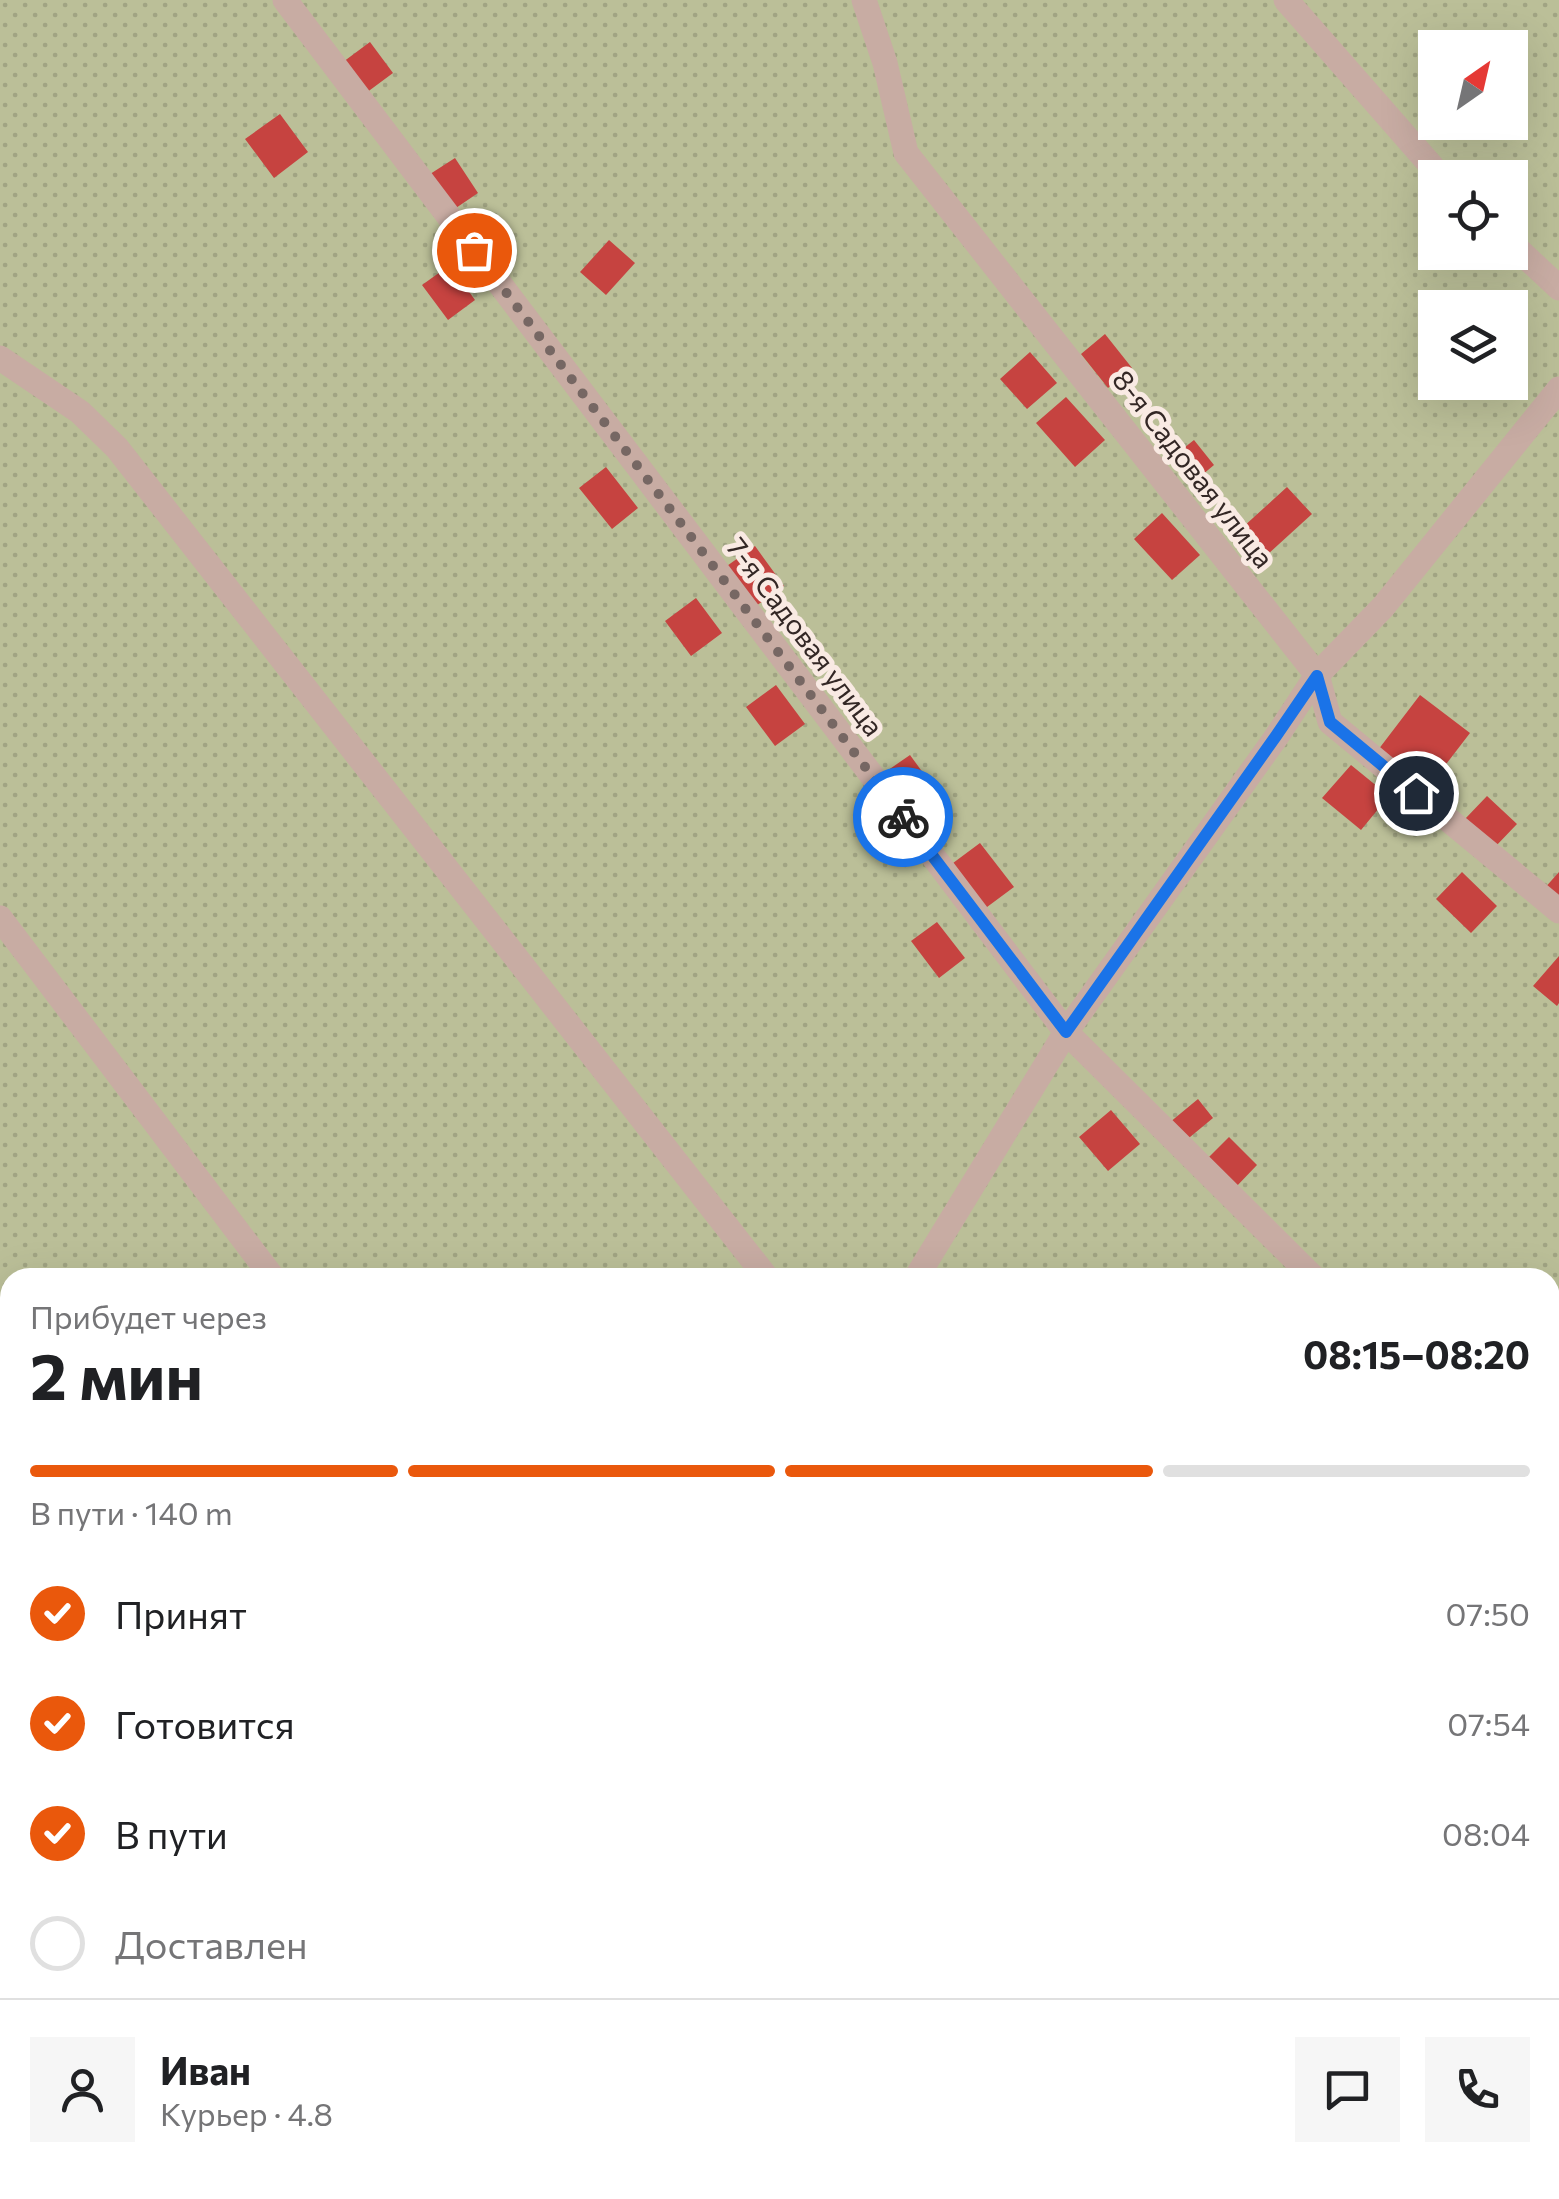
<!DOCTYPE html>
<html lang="ru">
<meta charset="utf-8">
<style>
body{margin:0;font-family:Commissioner,sans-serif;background:#f6f6f6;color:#202124;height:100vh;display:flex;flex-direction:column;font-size:38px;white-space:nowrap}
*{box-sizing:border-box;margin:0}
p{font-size:32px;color:#757577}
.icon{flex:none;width:55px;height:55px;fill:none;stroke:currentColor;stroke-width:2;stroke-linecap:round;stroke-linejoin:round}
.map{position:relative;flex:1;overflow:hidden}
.details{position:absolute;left:0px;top:1268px;width:1560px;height:932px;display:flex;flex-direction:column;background:#fff;border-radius:30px 30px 0 0;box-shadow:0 10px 40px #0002}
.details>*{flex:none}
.needle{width:65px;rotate:34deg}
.buttons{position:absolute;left:1418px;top:30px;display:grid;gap:20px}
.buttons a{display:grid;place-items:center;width:110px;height:110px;border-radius:0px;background:#fff;box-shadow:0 10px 40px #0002;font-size:50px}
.pin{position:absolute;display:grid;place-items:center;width:85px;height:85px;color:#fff;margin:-42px;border:5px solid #fff;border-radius:50%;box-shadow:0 2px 10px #0007}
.courier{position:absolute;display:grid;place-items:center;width:100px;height:100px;margin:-50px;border:8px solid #1a73e8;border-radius:50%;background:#fff;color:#222;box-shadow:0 2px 12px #0007}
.overview em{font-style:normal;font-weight:700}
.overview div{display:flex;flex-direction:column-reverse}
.overview{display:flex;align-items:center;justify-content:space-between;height:170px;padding:0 30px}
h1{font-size:65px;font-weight:700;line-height:75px}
.bar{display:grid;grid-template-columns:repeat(4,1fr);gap:15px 10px;align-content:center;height:120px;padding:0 30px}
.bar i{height:12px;border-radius:8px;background:#e0e0e0}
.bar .on{background:#ea580c}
.bar p{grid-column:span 4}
.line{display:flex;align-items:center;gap:25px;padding:0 30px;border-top:2px solid #e0e0e0}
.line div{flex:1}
.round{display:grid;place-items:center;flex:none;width:105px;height:105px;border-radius:0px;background:#f6f6f6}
ol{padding:0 30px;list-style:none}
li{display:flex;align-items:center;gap:30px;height:110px}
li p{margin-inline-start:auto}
li .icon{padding:10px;border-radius:50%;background:#ea580c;color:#fff;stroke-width:4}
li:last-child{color:#757577}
li i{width:55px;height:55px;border:5px solid #e0e0e0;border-radius:50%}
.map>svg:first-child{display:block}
.grass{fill:url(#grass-dots);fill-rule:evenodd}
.building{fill:#c64340}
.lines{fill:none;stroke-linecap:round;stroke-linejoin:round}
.minor{stroke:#c8aca3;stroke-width:25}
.done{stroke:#766763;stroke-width:10;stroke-dasharray:0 18}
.route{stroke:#1a73e8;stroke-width:12}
.labels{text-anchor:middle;stroke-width:10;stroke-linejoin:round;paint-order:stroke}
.street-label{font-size:28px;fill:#332725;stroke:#f9eae3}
</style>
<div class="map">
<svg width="1559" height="2199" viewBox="0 0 1559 2199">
<defs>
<pattern id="grass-dots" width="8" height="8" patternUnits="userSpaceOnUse" patternTransform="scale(2.5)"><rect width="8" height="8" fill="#bbbf98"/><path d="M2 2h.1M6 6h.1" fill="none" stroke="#a1a483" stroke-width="1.8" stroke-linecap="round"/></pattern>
</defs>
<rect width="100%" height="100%" fill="#f1dfd7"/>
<path class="grass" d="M0 0H1559V2199H0ZM1435 48H1510V122H1435ZM1435 178H1510V252H1435ZM1435 308H1510V382H1435ZM10 1278H1550V2190H10Z"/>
<path class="building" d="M370 42 393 73 366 93 343 62Z
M280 114 308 152 274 178 245 139Z
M455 158 478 193 450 212 427 176Z
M609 240 635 263 606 295 580 272Z
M450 265 475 300 448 320 422 285Z
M1105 334 1132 368 1108 388 1081 354Z
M1030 352 1057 383 1027 409 1000 379Z
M1066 397 1105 440 1075 467 1036 423Z
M1194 440 1214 465 1190 485 1170 459Z
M606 467 638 508 612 529 579 488Z
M1287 487 1312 514 1267 555 1242 528Z
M1162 513 1200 555 1172 580 1134 539Z
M755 546 784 586 753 608 724 568Z
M696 598 722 633 691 656 665 621Z
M776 685 805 724 775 746 746 707Z
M1420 695 1470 733 1427 789 1378 750Z
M910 755 937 792 907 813 881 775Z
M1351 765 1389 796 1361 830 1322 798Z
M1487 796 1517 824 1495 847 1465 819Z
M980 843 1014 887 983 910 949 866Z
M1462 872 1497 906 1471 933 1436 899Z
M1559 872V903L1543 890Z
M937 922 965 958 939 978 911 941Z
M1559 956V1003L1557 1006 1533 986Z
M1198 1099 1213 1118 1184 1142 1169 1123Z
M1111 1110 1140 1144 1108 1171 1079 1137Z
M1229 1137 1257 1165 1234 1189 1205 1161Z"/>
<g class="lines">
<path class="minor" d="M285 0 1066 1032 1314 1278
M864 0 885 63 906 153 1317 675 1330 722 1559 911
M1286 0 1442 178
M1510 242 1559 288
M0 358 80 412 117 448 767 1278
M0 918 273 1278
M916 1278 1066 1032 1277 736 1317 675 1383 607 1559 389
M1550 1459 1559 1466
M0 1555 10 1568
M1550 1966 1559 1974
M0 2170 10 2183
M492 2190 499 2199
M1070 2190 1080 2199
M140 2199 150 2190"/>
</g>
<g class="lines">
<path class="done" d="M474 250 903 817"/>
<path class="route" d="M903 817 1066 1032 1276 736 1317 676 1330 722 1416 793"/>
</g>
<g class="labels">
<g class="street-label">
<text transform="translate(1193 469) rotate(52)" y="10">8-я Садовая улица</text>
<text transform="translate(805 637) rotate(53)" y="10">7-я Садовая улица</text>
</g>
</g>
</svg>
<div class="buttons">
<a><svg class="needle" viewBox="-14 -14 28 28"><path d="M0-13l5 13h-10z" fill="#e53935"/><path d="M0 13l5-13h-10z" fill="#757577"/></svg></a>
<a><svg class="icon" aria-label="locate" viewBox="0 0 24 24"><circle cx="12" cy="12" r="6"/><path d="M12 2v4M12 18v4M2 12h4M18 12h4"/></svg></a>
<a><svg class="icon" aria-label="layers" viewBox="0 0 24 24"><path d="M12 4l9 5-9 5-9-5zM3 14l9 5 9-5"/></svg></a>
</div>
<div class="pin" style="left:474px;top:250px;background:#ea580c"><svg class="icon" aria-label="bag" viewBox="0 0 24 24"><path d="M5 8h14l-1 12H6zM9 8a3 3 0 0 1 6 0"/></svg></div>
<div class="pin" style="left:1416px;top:793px;background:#1f2937"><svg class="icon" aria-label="home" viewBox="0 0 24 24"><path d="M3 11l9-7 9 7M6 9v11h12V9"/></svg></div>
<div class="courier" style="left:903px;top:817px"><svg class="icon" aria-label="bike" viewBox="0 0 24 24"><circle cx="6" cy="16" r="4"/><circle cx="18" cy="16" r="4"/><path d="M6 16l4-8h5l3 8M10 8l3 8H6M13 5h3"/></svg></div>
<section class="details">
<div class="overview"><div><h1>2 мин</h1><p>Прибудет через</p></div><em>08:15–08:20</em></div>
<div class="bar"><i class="on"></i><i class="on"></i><i class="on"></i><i></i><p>В пути · 140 m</p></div>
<ol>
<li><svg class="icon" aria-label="check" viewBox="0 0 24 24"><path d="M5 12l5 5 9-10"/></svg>Принят<p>07:50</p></li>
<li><svg class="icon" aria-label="check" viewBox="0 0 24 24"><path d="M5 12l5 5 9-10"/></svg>Готовится<p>07:54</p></li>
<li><svg class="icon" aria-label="check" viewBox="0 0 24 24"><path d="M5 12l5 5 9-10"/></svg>В пути<p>08:04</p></li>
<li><i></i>Доставлен</li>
</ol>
<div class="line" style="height:180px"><a class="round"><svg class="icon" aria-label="person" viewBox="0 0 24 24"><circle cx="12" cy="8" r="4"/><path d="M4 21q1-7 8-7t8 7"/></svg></a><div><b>Иван</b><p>Курьер · 4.8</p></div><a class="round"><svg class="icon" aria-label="chat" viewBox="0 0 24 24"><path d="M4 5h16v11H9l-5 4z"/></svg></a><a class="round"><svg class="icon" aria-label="phone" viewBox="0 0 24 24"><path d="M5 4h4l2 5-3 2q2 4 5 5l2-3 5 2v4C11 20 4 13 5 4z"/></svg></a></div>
</section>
</div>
